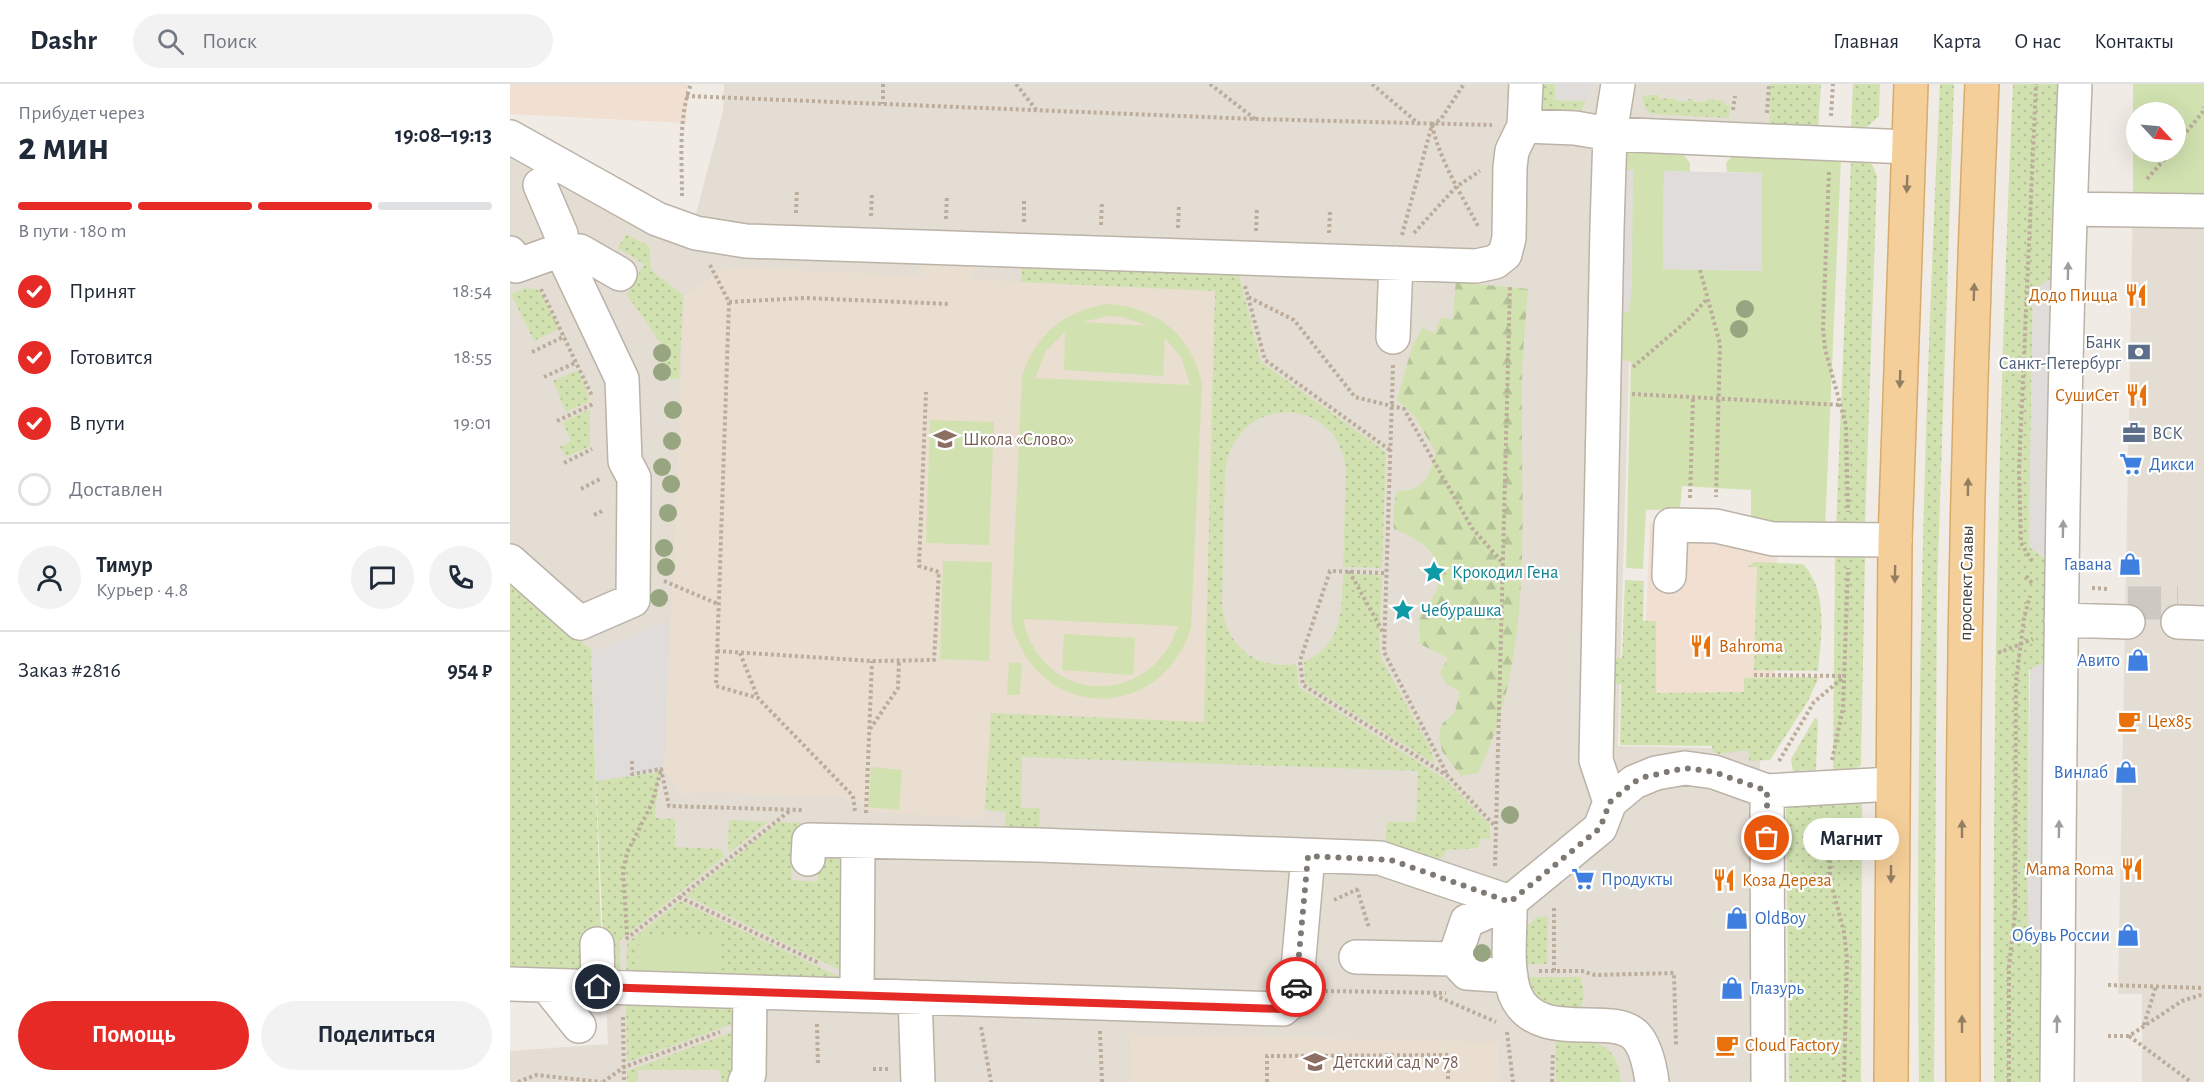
<!DOCTYPE html>
<html lang="ru">
<meta charset="utf-8">
<style>
body{margin:0;font-family:"Alegreya Sans",sans-serif;background:#f2f2f3;color:#1f2937;height:100vh;display:flex;flex-direction:column;font-size:22px;white-space:nowrap}
*{box-sizing:border-box;margin:0}
p{font-size:20px;color:#747a83}
.icon{flex:none;width:33px;height:33px;fill:none;stroke:currentColor;stroke-width:2;stroke-linecap:round;stroke-linejoin:round}
.map{position:relative;flex:1;overflow:hidden}
.drawer{display:flex;flex-direction:column;background:#fff;width:510px}
.drawer>*{flex:none}
.needle{width:39px;rotate:116deg}
.controls{position:absolute;left:1616px;top:18px;display:grid;gap:12px}
.controls a{display:grid;place-items:center;width:60px;height:60px;border-radius:50%;background:#fff;box-shadow:0 6px 24px #0002;font-size:30px}
.pin{position:absolute;display:grid;place-items:center;width:51px;height:51px;color:#fff;margin:-26px;border:3px solid #fff;border-radius:50%;box-shadow:0 2px 6px #0007}
.courier{position:absolute;display:grid;place-items:center;width:60px;height:60px;margin:-30px;border:4px solid #e62b26;border-radius:50%;background:#fff;color:#222;box-shadow:0 2px 8px #0007}
.bubble{position:absolute;height:42px;border-radius:21px;background:#fff;box-shadow:0 6px 24px #0002;font-size:20px;font-weight:700;line-height:42px;text-align:center}
.headline em{font-style:normal;font-weight:700}
.headline div{display:flex;flex-direction:column-reverse}
.headline{display:flex;align-items:center;justify-content:space-between;height:102px;padding:0 18px}
h1{font-size:39px;font-weight:700;line-height:45px}
.bar{display:grid;grid-template-columns:repeat(4,1fr);gap:9px 6px;align-content:center;height:72px;padding:0 18px}
.bar i{height:8px;border-radius:4px;background:#e0e1e3}
.bar .on{background:#e62b26}
.bar p{grid-column:span 4}
.line{display:flex;align-items:center;gap:15px;padding:0 18px;border-top:2px solid #e0e1e3}
.line div{flex:1}
.round{display:grid;place-items:center;flex:none;width:63px;height:63px;border-radius:32px;background:#f2f2f3}
ol{padding:0 18px;list-style:none}
li{display:flex;align-items:center;gap:18px;height:66px}
li p{margin-inline-start:auto}
li .icon{padding:6px;border-radius:50%;background:#e62b26;color:#fff;stroke-width:4}
li:last-child{color:#747a83}
li i{width:33px;height:33px;border:3px solid #e0e1e3;border-radius:50%}
.primary-button{display:flex;gap:12px;margin-top:auto;padding:12px 18px}
.primary-button a{flex:1;height:69px;border-radius:36px;background:#e62b26;color:#fff;font-size:24px;font-weight:700;line-height:69px;text-align:center}
.primary-button a+a{background:#f2f2f3;color:#1f2937}
header{display:flex;align-items:center;gap:36px;box-sizing:border-box;height:84px;padding:0 30px;background:#fff;border-bottom:2px solid #e0e1e3}
header strong{font-size:28px}
nav{display:flex;gap:33px;margin-inline-start:auto;font-size:21px}
.search{width:420px;height:54px;background:#f2f2f3;display:flex;align-items:center;gap:15px;box-sizing:border-box;padding:0 21px;border-radius:33px;color:#747a83;font-size:22px}
main{display:flex;flex:1;min-height:0}
.map>svg:first-child{display:block}
.residential{fill:#e4ddd3}
.commercial{fill:#f1e0d1}
.education{fill:#e9ded0}
.grass{fill:url(#grass-dots)}
.forest{fill:url(#forest-firs)}
.park{fill:#d1e2b0;fill-rule:evenodd}
.parking{fill:#dfdcd9}
.lines{fill:none;stroke-linecap:round;stroke-linejoin:round}
.minor-tunnel{stroke:#cec8c2;stroke-width:33;stroke-dasharray:33 16;stroke-linecap:butt}
.minor-casing{stroke:#bbb2a8;stroke-width:36}
.major-casing{stroke:#d8aa6b;stroke-width:36}
.path{stroke:#bbac9b;stroke-width:4;stroke-dasharray:3 3;stroke-linecap:butt}
.minor{stroke:#fff;stroke-width:33}
.major{stroke:#f5cf99;stroke-width:33}
.tree{fill:#97a680}
.oneway{fill:#937e62}
.oneway2{fill:#a09d9a}
.done{stroke:#7f7973;stroke-width:6;stroke-dasharray:0 10.8}
.route{stroke:#e62b26;stroke-width:8}
.labels{text-anchor:middle;stroke-width:4.5;stroke-linejoin:round;paint-order:stroke}
.food-label{font-size:18px;fill:#c56008;stroke:#fff;text-anchor:start}
.service-label{font-size:18px;fill:#4e5e75;stroke:#fff;text-anchor:end}
.education-label{font-size:18px;fill:#785e54;stroke:#fff;text-anchor:start}
.shop-label{font-size:18px;fill:#366cbe;stroke:#fff;text-anchor:start}
.culture-label{font-size:18px;fill:#0d838f;stroke:#fff;text-anchor:start}
.street-label{font-size:18px;fill:#423b35;stroke:#fff}
</style>
<header>
<strong>Dashr</strong>
<div class="search"><svg class="icon" aria-label="search" viewBox="0 0 24 24"><circle cx="10" cy="10" r="6"/><path d="M15 15l6 6"/></svg>Поиск</div>
<nav><a>Главная</a><a>Карта</a><a>О нас</a><a>Контакты</a></nav>
</header>
<main>
<section class="drawer">
<div class="headline"><div><h1>2 мин</h1><p>Прибудет через</p></div><em>19:08–19:13</em></div>
<div class="bar"><i class="on"></i><i class="on"></i><i class="on"></i><i></i><p>В пути · 180 m</p></div>
<ol>
<li><svg class="icon" aria-label="check" viewBox="0 0 24 24"><path d="M5 12l5 5 9-10"/></svg>Принят<p>18:54</p></li>
<li><svg class="icon" aria-label="check" viewBox="0 0 24 24"><path d="M5 12l5 5 9-10"/></svg>Готовится<p>18:55</p></li>
<li><svg class="icon" aria-label="check" viewBox="0 0 24 24"><path d="M5 12l5 5 9-10"/></svg>В пути<p>19:01</p></li>
<li><i></i>Доставлен</li>
</ol>
<div class="line" style="height:108px"><a class="round"><svg class="icon" aria-label="person" viewBox="0 0 24 24"><circle cx="12" cy="8" r="4"/><path d="M4 21q1-7 8-7t8 7"/></svg></a><div><b>Тимур</b><p>Курьер · 4.8</p></div><a class="round"><svg class="icon" aria-label="chat" viewBox="0 0 24 24"><path d="M4 5h16v11H9l-5 4z"/></svg></a><a class="round"><svg class="icon" aria-label="phone" viewBox="0 0 24 24"><path d="M5 4h4l2 5-3 2q2 4 5 5l2-3 5 2v4C11 20 4 13 5 4z"/></svg></a></div>
<div class="line" style="height:78px"><div>Заказ #2816</div><b>954 ₽</b></div>
<div class="primary-button"><a>Помощь</a><a>Поделиться</a></div>
</section>
<div class="map">
<svg width="1694" height="998" viewBox="0 0 1694 998">
<defs>
<pattern id="grass-dots" width="8" height="8" patternUnits="userSpaceOnUse" patternTransform="scale(1.5)"><rect width="8" height="8" fill="#d1e2b0"/><path d="M2 2h.1M6 6h.1" fill="none" stroke="#b5c398" stroke-width="1.8" stroke-linecap="round"/></pattern>
<pattern id="forest-firs" width="22" height="20" patternUnits="userSpaceOnUse" patternTransform="scale(1.5)"><rect width="22" height="20" fill="#d1e2b0"/><path d="M5 1l3.5 6h-7zM16 11l3.5 6h-7z" fill="#b5c398"/></pattern>
</defs>
<rect width="100%" height="100%" fill="#f1ebe5"/>
<path class="residential" d="M214 0H1261L1257 72 1125 65 1108 662 1250 665 1248 998H0V967L98 960 81 568 0 496V69L185 134 213 27Z
M1623 114 1694 117V998H1632V910H1608Z"/>
<path class="commercial" d="M0 0H178L176 39 0 30Z
M1140 439 1268 445 1263 636 1132 631Z"/>
<path class="education" d="M414 179 463 182 462 196 705 207 694 639 481 629 474 735 358 727 344 714 186 708 173 713 154 687 175 210 220 183 410 192Z
M620 950 988 958 989 998H621Z"/>
<path class="grass" d="M1025 0H1045V16L1076 17 1070 28 1037 30 1029 25Z
M1260 0H1311L1308 46 1259 43Z
M1343 0H1370L1369 32 1353 47 1341 46Z
M1430 0H1444L1427 507 1424 998H1409C1405 666 1414 332 1430 0Z
M1503 0H1551L1544 193 1523 206 1519 463 1538 476 1537 577 1519 586 1518 840 1533 855 1532 998H1484C1482 665 1488 332 1503 0Z
M1139 11H1149V15L1165 14 1166 17 1177 18 1178 15H1184V18H1196L1197 15 1214 17V21H1220L1219 34 1141 30 1135 24 1132 12Z
M1341 75 1362 80 1367 92 1355 441 1326 446Z
M116 150 139 162 141 186 173 211 169 295 152 294V261L117 211 134 180 108 164Z
M512 183 716 190 727 184 751 278 876 368 872 484 833 483 836 385C827 308 725 310 715 387L712 520C714 560 746 587 786 580L789 603 935 695 980 741V755H970L968 764 937 766 927 779 874 766 877 738H906L908 687 512 673 511 724H530L529 754 495 753 496 728 475 726 481 629 694 638 705 207 511 198Z
M15 204 26 205 31 208 49 245 24 257 1 210Z
M68 286 80 317 56 328 43 297Z
M80 325V362L56 373 50 363 61 357 53 338Z
M1347 469 1355 474 1351 681 1345 685 1323 686 1325 470Z
M1244 478 1293 480C1319 508 1311 553 1308 587L1244 586 1247 483H1238Z
M833 490 872 491 869 565 872 576 920 664 925 680 795 599 794 578C832 562 832 526 833 490Z
M0 493 81 566 91 846 81 885H65V893H0Z
M1115 496 1134 497 1133 537H1146V609L1234 608V594L1309 593 1298 617 1260 676 1239 677V668L1237 666 1209 670 1203 667 1202 662 1110 661 1111 600H1096L1097 575 1112 574Z
M1305 634 1308 636 1306 686 1283 687 1281 675Z
M149 688 145 734 165 735V763L210 765 215 772 110 856V895H95L86 697Z
M1343 717 1352 719 1351 998H1279L1276 721 1307 719 1308 722H1312V719Z
M219 736 258 738 220 768 218 765Z
M269 738 342 741 283 775 282 796 308 798V763L332 764 341 891 176 812Z
M170 817 340 898 210 899 129 851 128 895H116L117 859Z
M1038 832 1037 880H1015L1016 843 1027 833Z
M1014 893H1071L1074 912 1070 927C1038 927 1029 921 1014 893Z
M116 912 223 916 231 937 117 978Z
M231 945 224 998H211L210 986H128V998H117V987Z
M1046 953C1079 956 1109 956 1111 998H1046Z"/>
<path class="forest" d="M946 194 964 200 1018 205C1016 236 1012 268 1012 300 1010 429 1026 569 968 689L951 692 932 667 929 651 932 640 945 628 950 607 936 600 930 588 938 574 910 560 909 532C946 492 931 463 884 445L883 425 887 407C915 407 919 392 926 369L905 333 887 316 902 263 912 244 925 249 931 234 943 235Z"/>
<path class="park" d="M1623 0H1694V117L1623 114ZM1626 28H1665V68H1626Z
M1109 68 1167 69 1174 71 1180 79V88L1154 87 1153 185 1252 187V89L1217 88 1216 79 1223 71 1331 74 1315 446 1257 444 1241 435V406L1172 402 1170 425 1136 426 1133 485 1116 484 1121 278 1103 272 1123 87 1112 85Z
M597 220C647 223 682 251 692 300L681 544C649 642 524 637 501 536L512 292C526 250 554 227 597 220ZM598 232 613 233 639 242 573 238ZM555 248 554 286 653 292 655 254 671 273 680 301 525 294 536 267ZM513 535 668 542C641 625 531 622 513 535Z
M420 336 484 338 479 461 416 459Z
M433 477 482 478 479 577 430 575Z
M554 550 625 554 623 591 552 586Z
M499 578 512 579 510 611H497Z
M361 683 392 686 389 726 358 723Z
M129 851 210 853 209 897 128 895Z"/>
<path class="parking" d="M1045 0H1080L1076 17 1045 16Z
M1112 85 1123 86 1122 203 1119 228H1107Z
M1154 87 1252 89V187L1153 185Z
M1544 193 1538 475 1519 463 1523 206Z
M159 537 154 687 86 697 81 568Z
M1537 576 1534 854 1518 840 1520 586Z"/>
<g class="lines">
<path class="minor-tunnel" d="M1618 519H1668"/>
<g class="minor-casing">
<path id="minor" d="M1014 42 1065 44 1100 50 1398 63
M0 53 147 135 186 149 236 157 966 182 985 178 995 170 999 154 1000 83 1002 67 1014 42 1016 0
M30 101 51 150V166L70 167 110 190
M1560 125 1694 127
M0 169 6 182 51 166 112 295 115 377 124 394 123 516 70 539 0 477
M883 253 886 179
M1159 492 1161 441 1206 442 1263 455 1385 456
M1551 536 1618 538
M1668 538 1694 539
M1257 707 1258 998
M1100 718 1086 676 1097 144 1100 50 1108 0
M298 775 299 756 528 761 870 774 1000 818 1090 744 1100 718 1124 698 1146 689 1175 684 1204 688 1257 707 1382 700
M87 860 88 903
M846 873 944 875 957 889 1001 892
M944 875 957 837 1000 818C1001 847 995 883 1005 910 1026 961 1100 927 1125 951 1136 962 1140 983 1142 998
M0 900 773 925 782 917 786 907 798 772
M37 902 69 942
M347 911 348 758
M405 913 408 998
M235 998 239 990 240 908
M1547 998C1550 665 1551 332 1565 0"/>
</g>
<g class="major-casing">
<path id="major" d="M1381 998 1385 456 1401 0
M1453 998C1451 665 1457 332 1472 0"/>
</g>
<path class="path" d="M373 0V20
M506 0 527 27
M700 0 745 35
M862 0 909 40
M176 12 745 35 982 41
M1223 26 1225 12
M1257 29 1259 0
M1321 32 1323 0
M922 41C930 77 951 110 968 142
M1665 62 1692 29 1694 23
M1319 88 1313 244 1315 265 1336 341 1338 428
M1637 95 1661 68
M172 112C172 77 168 34 181 0
M286 129 287 106
M361 132 362 109
M436 135 437 111
M514 138V114
M591 141 592 117
M668 144 669 120
M746 147 747 123
M819 149 820 126
M904 149 946 103 970 87
M892 151 922 41 931 35 954 0
M200 181 219 218 206 602 248 614 343 712 345 727
M1190 186 1210 260 1206 413
M735 202 738 213 784 236 845 313 894 325 962 444 992 478
M31 205 82 312
M738 213 755 276 880 366
M219 218 295 214 439 220
M22 268 55 252
M883 281 874 568 938 692
M1123 283 1178 236 1197 215
M34 293 67 278
M1122 310 1331 321
M47 337 83 320
M54 379 82 365
M71 405 92 394
M1180 414 1183 313
M84 431 94 426
M1522 477 1511 459 1509 387 1526 0
M839 487 874 550
M874 489 820 487 790 577 793 601 938 692 984 741
M1516 492 1522 499
M154 497 208 520
M1582 504 1599 505
M207 567 362 577 424 576 429 488 409 482 416 308
M230 569 248 614
M1488 569 1523 555
M1244 591 1335 592
M360 645 388 604 389 576
M1322 676 1333 624 1338 484
M122 677V690L151 685 159 722 292 726
M1269 677 1304 618 1335 592
M356 729 362 577
M1319 734 1320 795 1334 848 1337 875 1334 998
M985 782 1000 201
M847 805 859 844
M169 813 309 879
M824 816 848 805
M117 851 113 787 117 769 142 719 151 686
M116 855 281 726
M1029 887H1072L1085 891 1164 889 1166 961
M1044 887V821
M1598 901 1694 904
M815 907 936 909
M924 911 986 938
M113 933 114 998
M307 940 308 981
M1634 941 1646 902
M471 943 481 998
M590 947 592 998
M997 948 1003 998
M1598 952H1619L1672 917 1694 910
M1619 952 1681 998
M363 985H380
M8 998 26 991 91 998
M93 998 114 983 210 948
M757 998V972L938 971V998
M1042 998 1043 969
M1499 998V882L1505 830 1506 597 1514 534 1520 512"/>
<use href="#minor" class="minor"/>
<use href="#major" class="major"/>
</g>
<g class="tree">
<circle cx="1235" cy="225" r="9"/>
<circle cx="1229" cy="245" r="9"/>
<circle cx="152" cy="269" r="9"/>
<circle cx="152" cy="288" r="9"/>
<circle cx="163" cy="326" r="9"/>
<circle cx="162" cy="357" r="9"/>
<circle cx="152" cy="383" r="9"/>
<circle cx="161" cy="400" r="9"/>
<circle cx="158" cy="429" r="9"/>
<circle cx="154" cy="464" r="9"/>
<circle cx="156" cy="483" r="9"/>
<circle cx="149" cy="514" r="9"/>
<circle cx="1000" cy="731" r="9"/>
<circle cx="972" cy="869" r="9"/>
</g>
<defs><path id="oneway-solid" d="M-6-.8H1V-3.2L6.5 0L1 3.2V.8H-6Z" transform="scale(1.5)"/></defs>
<g class="oneway">
<use href="#oneway-solid" transform="translate(1397 100) rotate(92)"/>
<use href="#oneway-solid" transform="translate(1464 208) rotate(-88)"/>
<use href="#oneway-solid" transform="translate(1390 295) rotate(92)"/>
<use href="#oneway-solid" transform="translate(1458 403) rotate(-89)"/>
<use href="#oneway-solid" transform="translate(1385 490) rotate(91)"/>
<use href="#oneway-solid" transform="translate(1452 745) rotate(-90)"/>
<use href="#oneway-solid" transform="translate(1381 790) rotate(90)"/>
<use href="#oneway-solid" transform="translate(1452 940) rotate(-90)"/>
</g>
<g class="oneway2">
<use href="#oneway-solid" transform="translate(1558 187) rotate(-89)"/>
<use href="#oneway-solid" transform="translate(1553 445) rotate(-89)"/>
<use href="#oneway-solid" transform="translate(1549 745) rotate(-89)"/>
<use href="#oneway-solid" transform="translate(1547 940) rotate(-89)"/>
</g>
<g class="lines">
<path class="done" d="M786 903 798 772 881 776 1000 818 1090 744 1100 718 1124 698 1135 693 1175 684 1204 688 1257 707V754"/>
<path class="route" d="M88 903 773 925 782 917 786 903"/>
</g>
<defs>
<g id="restaurant-bare" transform="scale(1.8)"><path d="M-5-6h1v4h1v-4h1v4h1v-4h1v5L-1.5 .5V6h-2V.5L-5-1ZM5-6V6H3V1.5H1.5Q1.5-4 5-6Z" fill="#e8710a" stroke="#fff" stroke-width="2.5" paint-order="stroke"/></g>
<g id="bank-bare" transform="scale(1.8)"><path d="M-6-4H6V4H-6ZM0-2.3a2.3 2.3 0 1 0 0 4.6a2.3 2.3 0 1 0 0-4.6Z" fill="#5c6f8a" stroke="#fff" stroke-width="2.5" paint-order="stroke"/></g>
<g id="office-bare" transform="scale(1.8)"><path d="M-6-3h4V-5.5h4V-3h4V5H-6ZM-1-4.5V-3h2v-1.5ZM-6 0V1H6V0Z" fill="#5c6f8a" stroke="#fff" stroke-width="2.5" paint-order="stroke"/></g>
<g id="school-bare" transform="scale(1.8)"><path d="M0-5L7-2L0 1L-7-2ZM-4 1L0 2.5L4 1V4Q0 6-4 4Z" fill="#8d6e63" stroke="#fff" stroke-width="2.5" paint-order="stroke"/></g>
<g id="supermarket-bare" transform="scale(1.8)"><path d="M-6-5.5h2.5l.6 2H6L4.5 2H-2.5L-4.4-4H-6ZM-1.5 3.2a1.3 1.3 0 1 0 .1 0ZM3 3.2a1.3 1.3 0 1 0 .1 0Z" fill="#3f7fe0" stroke="#fff" stroke-width="2.5" paint-order="stroke"/></g>
<g id="shop-bare" transform="scale(1.8)"><path d="M-5-2.5h2.3a2.7 3.5 0 0 1 5.4 0H5L5.5 6h-11ZM-1.5-2.5h3a1.5 2.3 0 0 0-3 0Z" fill="#3f7fe0" stroke="#fff" stroke-width="2.5" paint-order="stroke"/></g>
<g id="sight-bare" transform="scale(1.8)"><path d="M0-6L1.8-2.2L6-1.7L2.9 1.2L3.7 5.4L0 3.3L-3.7 5.4L-2.9 1.2L-6-1.7L-1.8-2.2Z" fill="#0f9aa8" stroke="#fff" stroke-width="2.5" paint-order="stroke"/></g>
<g id="cafe-bare" transform="scale(1.8)"><path d="M-5.5-4.5H6V0H3Q3 3.5 0 3.5H-2.5Q-5.5 3.5-5.5 0ZM3-3.2v2h1.7v-2ZM-6 4.5H4V6H-6Z" fill="#e8710a" stroke="#fff" stroke-width="2.5" paint-order="stroke"/></g>
</defs>
<g fill-rule="evenodd">
<use href="#restaurant-bare" x="1626" y="211"/>
<use href="#bank-bare" x="1629" y="268"/>
<use href="#restaurant-bare" x="1627" y="311"/>
<use href="#office-bare" x="1624" y="349"/>
<use href="#school-bare" x="435" y="355"/>
<use href="#supermarket-bare" x="1621" y="380"/>
<use href="#shop-bare" x="1620" y="480"/>
<use href="#sight-bare" x="924" y="488"/>
<use href="#sight-bare" x="893" y="526"/>
<use href="#restaurant-bare" x="1191" y="562"/>
<use href="#shop-bare" x="1628" y="576"/>
<use href="#cafe-bare" x="1619" y="637"/>
<use href="#shop-bare" x="1616" y="688"/>
<use href="#restaurant-bare" x="1622" y="785"/>
<use href="#supermarket-bare" x="1073" y="795"/>
<use href="#restaurant-bare" x="1214" y="796"/>
<use href="#shop-bare" x="1227" y="834"/>
<use href="#shop-bare" x="1618" y="851"/>
<use href="#shop-bare" x="1222" y="904"/>
<use href="#cafe-bare" x="1217" y="961"/>
<use href="#school-bare" x="805" y="978"/>
</g>
<g class="labels">
<g class="food-label">
<text x="1608" y="217" text-anchor="end">Додо Пицца</text>
<text x="1609" y="317" text-anchor="end">СушиСет</text>
<text x="1209" y="568">Bahroma</text>
<text x="1637" y="643">Цех85</text>
<text x="1604" y="791" text-anchor="end">Mama Roma</text>
<text x="1232" y="802">Коза Дереза</text>
<text x="1235" y="967">Cloud Factory</text>
</g>
<g class="service-label">
<text x="1611" y="264">Банк<tspan x="1611" dy="21">Санкт-Петербург</tspan></text>
<text x="1642" y="355" text-anchor="start">ВСК</text>
</g>
<g class="education-label">
<text x="453" y="361">Школа «Слово»</text>
<text x="823" y="984">Детский сад № 78</text>
</g>
<g class="shop-label">
<text x="1639" y="386">Дикси</text>
<text x="1602" y="486" text-anchor="end">Гавана</text>
<text x="1610" y="582" text-anchor="end">Авито</text>
<text x="1598" y="694" text-anchor="end">Винлаб</text>
<text x="1091" y="801">Продукты</text>
<text x="1245" y="840">OldBoy</text>
<text x="1600" y="857" text-anchor="end">Обувь России</text>
<text x="1240" y="910">Глазурь</text>
</g>
<g class="culture-label">
<text x="942" y="494">Крокодил Гена</text>
<text x="911" y="532">Чебурашка</text>
</g>
<g class="street-label">
<text transform="translate(1456 499) rotate(-89)" y="6">проспект Славы</text>
</g>
</g>
</svg>
<div class="controls">
<a><svg class="needle" viewBox="-14 -14 28 28"><path d="M0-13l5 13h-10z" fill="#e53935"/><path d="M0 13l5-13h-10z" fill="#747a83"/></svg></a>
</div>
<div class="pin" style="left:1257px;top:754px;background:#ea580c"><svg class="icon" aria-label="bag" viewBox="0 0 24 24"><path d="M5 8h14l-1 12H6zM9 8a3 3 0 0 1 6 0"/></svg></div>
<div class="pin" style="left:88px;top:903px;background:#1f2937"><svg class="icon" aria-label="home" viewBox="0 0 24 24"><path d="M3 11l9-7 9 7M6 9v11h12V9"/></svg></div>
<div class="courier" style="left:786px;top:903px"><svg class="icon" aria-label="car" viewBox="0 0 24 24"><path d="M5 17H2v-5l4-1 3-4h7l3 4 3 1v5h-3M9 17h6M6 11h13"/><circle cx="7" cy="17" r="2"/><circle cx="17" cy="17" r="2"/></svg></div>
<div class="bubble" style="left:1293px;top:734px;width:96px">Магнит</div>
</div>
</main>
